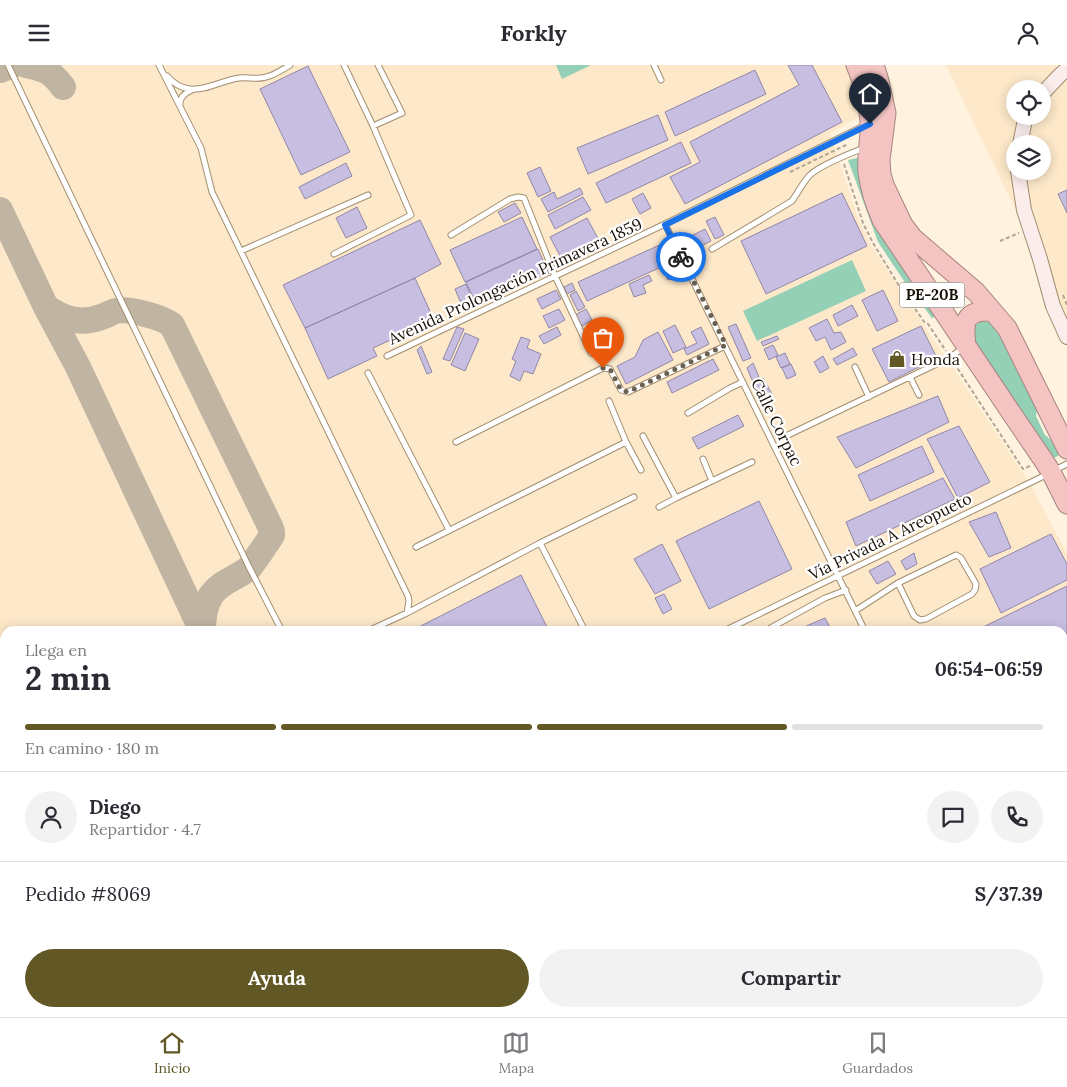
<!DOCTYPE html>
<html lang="es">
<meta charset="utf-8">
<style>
body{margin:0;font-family:Lora,serif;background:#f2f2f3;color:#2b2b33;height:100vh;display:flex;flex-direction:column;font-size:19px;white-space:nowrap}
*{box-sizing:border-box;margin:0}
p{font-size:16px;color:#7c7c81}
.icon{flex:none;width:28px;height:28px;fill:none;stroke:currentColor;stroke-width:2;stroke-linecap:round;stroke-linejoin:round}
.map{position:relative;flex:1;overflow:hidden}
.details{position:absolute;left:0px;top:561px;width:1068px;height:391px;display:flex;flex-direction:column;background:#fff;border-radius:15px 15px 0 0;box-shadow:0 2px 12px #0003}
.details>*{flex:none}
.buttons{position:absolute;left:1006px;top:15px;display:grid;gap:10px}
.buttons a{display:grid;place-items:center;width:45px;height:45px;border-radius:50%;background:#fff;box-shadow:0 2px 12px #0003;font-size:25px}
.pin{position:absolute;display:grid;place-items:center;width:42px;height:42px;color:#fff;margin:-51px -21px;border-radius:50% 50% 50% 0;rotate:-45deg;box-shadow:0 0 5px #0007}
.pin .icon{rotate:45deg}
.courier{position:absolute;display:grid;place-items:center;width:50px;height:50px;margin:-25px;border:4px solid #1a73e8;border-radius:50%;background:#fff;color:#222;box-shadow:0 1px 6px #0007}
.summary em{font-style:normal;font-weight:800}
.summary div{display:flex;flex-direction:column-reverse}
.summary{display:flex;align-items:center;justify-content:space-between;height:85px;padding:0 25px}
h1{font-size:32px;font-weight:800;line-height:38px}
.bar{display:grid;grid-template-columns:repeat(4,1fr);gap:8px 5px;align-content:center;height:60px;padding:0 25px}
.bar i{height:6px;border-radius:4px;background:#e1e1e2}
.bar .current{background:#615825}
.bar p{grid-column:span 4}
.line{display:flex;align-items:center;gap:12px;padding:0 25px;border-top:1px solid #e1e1e2}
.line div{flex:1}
.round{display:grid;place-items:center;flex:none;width:52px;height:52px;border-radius:26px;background:#f2f2f3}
.button{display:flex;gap:10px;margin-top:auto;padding:10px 25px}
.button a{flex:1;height:58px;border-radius:30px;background:#615825;color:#fff;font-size:20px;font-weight:800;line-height:58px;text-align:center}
.button a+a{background:#f2f2f3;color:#2b2b33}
header{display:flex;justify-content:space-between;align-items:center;height:65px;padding:0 25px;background:#fff;font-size:22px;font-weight:800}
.tab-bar{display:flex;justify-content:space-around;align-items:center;height:70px;border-top:1px solid #e1e1e2;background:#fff;font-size:14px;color:#7c7c81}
.tab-bar a{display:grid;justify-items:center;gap:2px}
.tab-bar .current{color:#615825}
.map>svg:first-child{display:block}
.built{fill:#fde8c9;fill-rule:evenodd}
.green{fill:#94d0b5}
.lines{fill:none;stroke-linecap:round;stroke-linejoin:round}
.taxiway{stroke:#c0b4a2;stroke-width:26}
.runway{stroke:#c0b4a2;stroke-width:66}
.building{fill:#c8bee1;stroke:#9187a8}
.lane-casing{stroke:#a28e6f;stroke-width:7}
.secondary-casing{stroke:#a28e6f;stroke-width:16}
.highway-casing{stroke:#a78580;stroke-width:21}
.path{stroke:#b1a594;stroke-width:2;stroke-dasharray:4 2.5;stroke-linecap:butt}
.lane{stroke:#fff;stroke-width:5}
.secondary{stroke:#fbedec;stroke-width:14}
.highway{stroke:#f3c4c1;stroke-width:19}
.done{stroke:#6a6052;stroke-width:5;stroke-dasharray:0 9}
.route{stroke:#1a73e8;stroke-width:6}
.labels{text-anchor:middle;stroke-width:4.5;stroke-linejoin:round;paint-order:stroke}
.shield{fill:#fff;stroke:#5e5851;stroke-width:1}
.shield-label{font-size:15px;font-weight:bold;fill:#191106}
.street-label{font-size:16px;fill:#191106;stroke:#fff}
.poi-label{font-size:16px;fill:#191106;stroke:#fff;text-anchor:start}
</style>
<header><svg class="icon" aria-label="menu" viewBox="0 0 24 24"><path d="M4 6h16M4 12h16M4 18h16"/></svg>Forkly<svg class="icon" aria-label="person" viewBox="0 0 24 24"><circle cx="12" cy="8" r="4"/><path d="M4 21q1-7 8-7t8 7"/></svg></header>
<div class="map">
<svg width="1067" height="952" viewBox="0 0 1067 952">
<rect width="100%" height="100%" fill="#fff2de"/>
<path class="built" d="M0 0H846L863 50 830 68 858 153 870 179 924 260 947 294 1029 417 1067 489V952H0ZM5 566H1062V948H5Z
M946 0H1067V255L1037 190ZM1015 24H1042V51H1015ZM1015 79H1042V106H1015Z"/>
<path class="green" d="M556 0H591L562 14Z
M857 93 862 95 941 250 932 253 904 216 878 177 848 95Z
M852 195 866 226 757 276 743 246Z
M981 256 990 257 999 265 1037 344 1036 351 1045 370 1050 374 1059 389 1058 391 1049 395 970 274 973 262Z"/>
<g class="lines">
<path class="taxiway" d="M26 0C45 4 51 6 63 22
M0 5 13 0
M0 145 46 242 78 302 202 566
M46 242C64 254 80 260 101 252 106 251 111 247 116 246 128 243 162 252 172 260L267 455C269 460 273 465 272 470 270 474 253 498 250 502 238 513 223 515 212 529 204 540 203 554 203 566
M0 719 5 724
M254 948 259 952
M389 948 391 952"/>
<path class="runway" d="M0 830 5 841
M57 948 59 952"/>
</g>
<path class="building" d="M788 0H812L842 57 685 139 670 112 700 97 690 77 799 20Z
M308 1 350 87 301 110 260 24Z
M755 5 766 29 675 71 665 47Z
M658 50 668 75 588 109 577 83Z
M681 77 691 98 606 138 596 118Z
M346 98 352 111 305 134 299 122Z
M540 102 551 126 538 132 527 108Z
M580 123 583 129 548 147 541 134 554 127 557 134Z
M1067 125V148L1058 129Z
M643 128 651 143 640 149 632 134Z
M842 128 867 181 766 229 741 176Z
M583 132 591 145 555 164 548 150Z
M515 138 521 148 504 157 498 147Z
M357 142 367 163 346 173 336 153Z
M522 152 537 184 465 217 450 185Z
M715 152 724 170 715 174 706 156Z
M587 153 602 181 565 200 550 172Z
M420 155 441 199 415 213 305 263 283 220Z
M705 164 711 176 697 183 691 171Z
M664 178 672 197 587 236 578 217Z
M538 184 549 208 477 241 466 217Z
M674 200 678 211 668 215 663 205Z
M649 210 652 216 643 220 646 228 634 232 629 219Z
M415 213 434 255 373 283 377 291 328 314 305 263Z
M572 218 575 225 567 229 564 222Z
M466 219 474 238 460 236 455 224Z
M556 225 561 234 542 244 537 234Z
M883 225 898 256 877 266 862 235Z
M576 226 585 242 578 246 570 230Z
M852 240 858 251 838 261 833 250Z
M559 244 565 255 549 263 543 251Z
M586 244 592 255 582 261 575 250Z
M827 254 834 268 841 267 846 277 831 285 825 272 816 276 809 263Z
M736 259 751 293 743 296 728 262Z
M675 260 686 282 673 288 663 266Z
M921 261 937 293 889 317 872 284Z
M457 262 464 264 450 296 443 294Z
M557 262 561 270 544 279 539 271Z
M701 262 709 279 687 290 684 284 697 278 691 267Z
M658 267 673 295 626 319 617 301 635 292 643 275Z
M465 268 479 274 465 306 451 300Z
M777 271 779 274 763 281 761 277Z
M521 272 530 275 527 283 541 289 533 309 524 306 520 316 510 311 516 296 512 294Z
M773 280 778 290 769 295 764 284Z
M421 281 432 307 427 309 417 285Z
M853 283 857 290 837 300 833 294Z
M785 288 790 299 781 303 776 292Z
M823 291 829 303 820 308 814 297Z
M713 294 719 305 672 328 667 317Z
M753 298 759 312 752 315 747 303Z
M791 299 796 310 787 314 782 303Z
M763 313 772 329 761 335 752 319Z
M938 331 949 357 856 403 837 372Z
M738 350 744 361 698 384 692 373Z
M959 361 990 417 958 433 927 374Z
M922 381 934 407 870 436 858 410Z
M943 413 955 434 856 481 846 457Z
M759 436 792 504 709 544 676 476Z
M996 447 1011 483 989 492 969 457Z
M1051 469 1067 499V515L1001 548 980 504Z
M662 479 681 516 655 529 634 494Z
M914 488 917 499 906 505 901 496Z
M888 496 896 509 877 519 869 506Z
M521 510 549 566H411Z
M1067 521V712L1062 715V566H975Z
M664 529 672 544 663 549 655 533Z
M825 553 832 566H795Z
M1067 732V772L1062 774V734Z
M1067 785V823L1062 825V787Z
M1064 894 1067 900V917L1062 919V895Z
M778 948H833L835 952H768Z
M879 948H897L899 952H870Z"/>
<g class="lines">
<g class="lane-casing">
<path id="lane" d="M8 0 249 502 282 566
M159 0 201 83 212 127 408 531 409 536 407 548
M654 0 661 15
M167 11C173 18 180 23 190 24 206 26 223 15 239 13 248 12 258 15 266 12 275 10 283 4 290 0
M180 40C179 32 185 28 192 25
M373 61 402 48 378 0
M665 159 865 566
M451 170 510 134 518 132 524 133 555 211 591 288
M712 184 792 136C797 129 805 114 810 110 822 99 849 89 864 83
M241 186 368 130
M334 189 411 150 373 61 344 0
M387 291 665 159 866 60
M855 302 869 332
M368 308 449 465
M910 312 919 330
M688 348 730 323 743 317
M788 370 947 294 962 284
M643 371 676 433 752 397
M456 377 603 303 610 304 621 325 628 327 725 281
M626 377 641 405
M703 394 712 416
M1055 405 1067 399
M659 442 676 433
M540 478 585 566
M416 482 626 377 609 336
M855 546 898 518 956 490 961 493 976 519 975 525 972 529 926 554 920 555 914 551 898 518
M368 566 407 548 540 478 634 432
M724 566 1048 409
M765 566 825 533 846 525
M1062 832 1067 830
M1062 935 1067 933
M459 948 461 952
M548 948 554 952
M931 948 934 952
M1049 948 1051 952
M518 952 523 948
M996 952 1006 948"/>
</g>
<g class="secondary-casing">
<path id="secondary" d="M1042 29 1060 10 1067 4
M1020 79 1025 55 1027 51
M1018 106 1024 145 1040 194 1053 241 1067 272"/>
</g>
<g class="highway-casing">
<path id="highway" d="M856 0C865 22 871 44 870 68 869 81 867 94 868 107 870 123 875 139 882 155L1012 349 1044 396 1051 407 1067 439
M874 0 879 16 886 48 880 95 881 109 884 120 903 160 913 173 976 227 1007 263 1067 384
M966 281C963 257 964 245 992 246"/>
</g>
<path class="path" d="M1042 47 1046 40
M844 99 863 158 873 178 901 224 925 258 928 259 946 286
M790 107 848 79
M1000 176 1019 168
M1063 230 1067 240
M954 298 1023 404 1030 401"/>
<use href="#lane" class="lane"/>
<use href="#secondary" class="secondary"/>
<use href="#highway" class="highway"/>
</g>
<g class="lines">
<path class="done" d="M603 303 610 304 621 325 628 327 726 280 681 192"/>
<path class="route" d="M681 192 665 160 870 59"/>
</g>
<defs>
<g id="shop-bare" transform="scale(1.35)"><path d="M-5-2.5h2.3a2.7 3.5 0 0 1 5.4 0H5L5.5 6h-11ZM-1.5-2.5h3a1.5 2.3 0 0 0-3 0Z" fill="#615825" stroke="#fff" stroke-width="2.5" paint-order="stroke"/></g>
</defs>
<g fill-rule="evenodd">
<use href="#shop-bare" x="897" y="294"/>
</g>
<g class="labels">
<rect class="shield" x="899.5" y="217.5" width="65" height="25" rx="4"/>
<g class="shield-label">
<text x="932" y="235">PE-20B</text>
</g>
<g class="street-label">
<text transform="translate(515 216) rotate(-25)" y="6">Avenida Prolongación Primavera 1859</text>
<text transform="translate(777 357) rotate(64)" y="6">Calle Corpac</text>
<text transform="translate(890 471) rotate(-26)" y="6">Vía Privada A Areopueto</text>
</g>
<g class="poi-label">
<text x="911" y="300">Honda</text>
</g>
</g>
</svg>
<div class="buttons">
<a><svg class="icon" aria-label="locate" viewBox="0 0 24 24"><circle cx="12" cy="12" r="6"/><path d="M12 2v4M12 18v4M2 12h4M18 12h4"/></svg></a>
<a><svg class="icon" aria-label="layers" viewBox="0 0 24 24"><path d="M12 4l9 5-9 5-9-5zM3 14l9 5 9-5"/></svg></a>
</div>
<div class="pin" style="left:603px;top:303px;background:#ea580c"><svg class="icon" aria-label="bag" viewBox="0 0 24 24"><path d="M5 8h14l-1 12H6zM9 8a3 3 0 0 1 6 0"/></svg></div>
<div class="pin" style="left:870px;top:59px;background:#1f2937"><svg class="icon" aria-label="home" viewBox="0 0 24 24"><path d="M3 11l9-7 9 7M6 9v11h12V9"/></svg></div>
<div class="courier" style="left:681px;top:192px"><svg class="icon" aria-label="bike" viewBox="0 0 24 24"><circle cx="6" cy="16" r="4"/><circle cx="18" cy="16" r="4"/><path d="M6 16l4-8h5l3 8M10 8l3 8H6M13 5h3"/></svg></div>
<section class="details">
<div class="summary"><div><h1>2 min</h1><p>Llega en</p></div><em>06:54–06:59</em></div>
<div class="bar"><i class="current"></i><i class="current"></i><i class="current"></i><i></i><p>En camino · 180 m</p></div>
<div class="line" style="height:90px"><a class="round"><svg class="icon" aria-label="person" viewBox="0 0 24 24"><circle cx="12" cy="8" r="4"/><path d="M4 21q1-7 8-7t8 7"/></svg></a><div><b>Diego</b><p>Repartidor · 4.7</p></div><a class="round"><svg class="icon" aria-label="chat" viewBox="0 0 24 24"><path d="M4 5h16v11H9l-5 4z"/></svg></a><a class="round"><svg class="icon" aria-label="phone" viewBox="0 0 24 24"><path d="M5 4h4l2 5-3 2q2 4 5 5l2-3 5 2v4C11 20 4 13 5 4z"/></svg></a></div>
<div class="line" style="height:65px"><div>Pedido #8069</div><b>S/37.39</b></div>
<div class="button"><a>Ayuda</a><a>Compartir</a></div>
</section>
</div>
<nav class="tab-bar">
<a class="current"><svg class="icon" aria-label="home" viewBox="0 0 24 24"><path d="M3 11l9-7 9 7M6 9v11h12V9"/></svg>Inicio</a>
<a><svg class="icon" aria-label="map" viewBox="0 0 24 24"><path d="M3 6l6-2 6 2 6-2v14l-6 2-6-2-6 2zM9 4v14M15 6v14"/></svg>Mapa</a>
<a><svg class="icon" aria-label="saved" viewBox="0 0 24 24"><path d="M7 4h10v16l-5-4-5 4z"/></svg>Guardados</a>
</nav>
